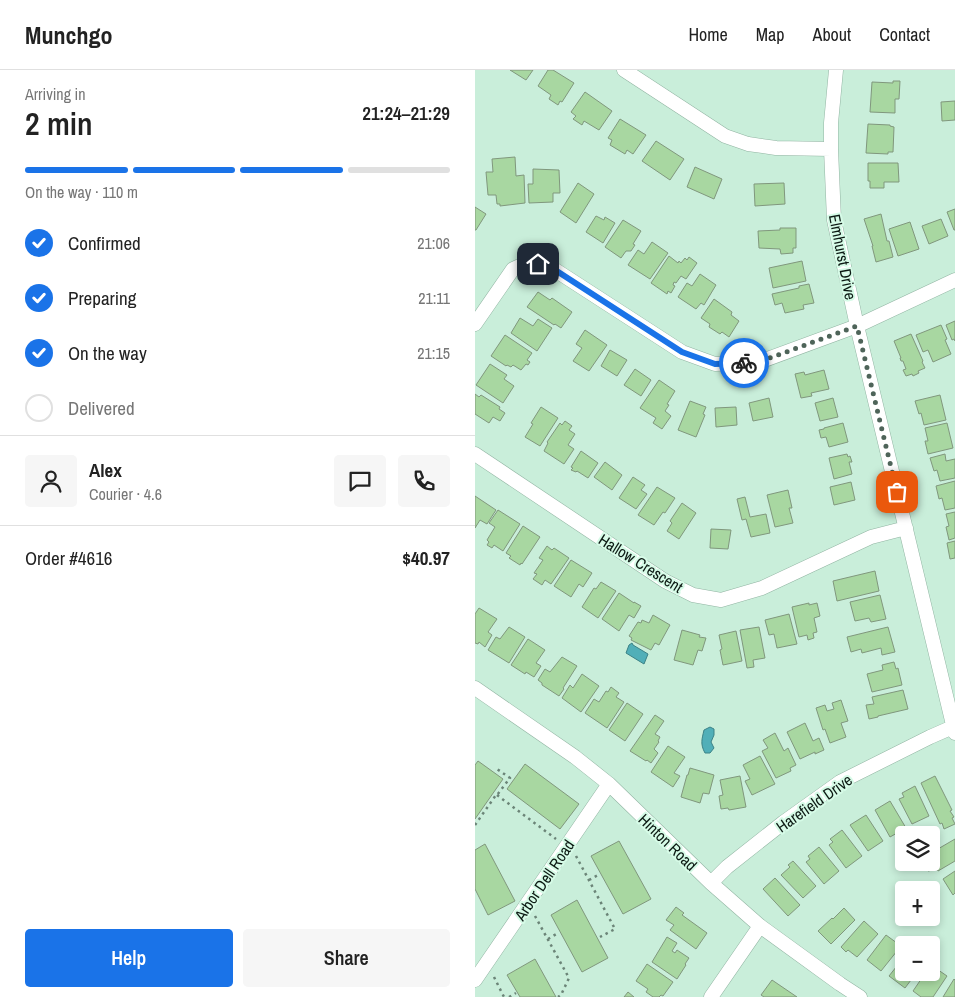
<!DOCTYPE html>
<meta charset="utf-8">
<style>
body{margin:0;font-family:"Archivo Narrow",sans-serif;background:#f6f6f6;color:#222;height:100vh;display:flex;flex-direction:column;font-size:19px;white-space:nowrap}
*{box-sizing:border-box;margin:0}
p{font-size:16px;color:#767676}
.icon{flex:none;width:28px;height:28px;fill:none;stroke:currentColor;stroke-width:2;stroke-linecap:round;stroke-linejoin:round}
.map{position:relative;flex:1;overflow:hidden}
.drawer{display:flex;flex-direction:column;background:#fff;width:475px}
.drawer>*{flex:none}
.buttons{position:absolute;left:420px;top:756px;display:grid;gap:10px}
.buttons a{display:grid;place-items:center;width:45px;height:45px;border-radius:5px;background:#fff;box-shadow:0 2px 8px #0003;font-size:25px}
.pin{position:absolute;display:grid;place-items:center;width:42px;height:42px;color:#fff;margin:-21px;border-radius:10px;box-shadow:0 2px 8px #0006}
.courier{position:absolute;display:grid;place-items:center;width:50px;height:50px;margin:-25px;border:4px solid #1a73e8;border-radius:50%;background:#fff;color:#222;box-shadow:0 1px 6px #0007}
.head em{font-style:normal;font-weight:600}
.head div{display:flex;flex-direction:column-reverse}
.head{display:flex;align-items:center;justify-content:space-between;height:85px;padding:0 25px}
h1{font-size:32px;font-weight:600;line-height:38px}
.bar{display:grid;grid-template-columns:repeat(4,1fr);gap:8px 5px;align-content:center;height:60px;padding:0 25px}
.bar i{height:6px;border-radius:4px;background:#e0e0e0}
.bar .current{background:#1a73e8}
.bar p{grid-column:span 4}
.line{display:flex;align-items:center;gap:12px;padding:0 25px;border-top:1px solid #e0e0e0}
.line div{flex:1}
.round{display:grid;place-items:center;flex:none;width:52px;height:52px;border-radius:5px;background:#f6f6f6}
ol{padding:0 25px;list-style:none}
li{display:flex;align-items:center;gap:15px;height:55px}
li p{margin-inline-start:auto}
li .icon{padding:5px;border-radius:50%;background:#1a73e8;color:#fff;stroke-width:4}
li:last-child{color:#767676}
li i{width:28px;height:28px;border:2px solid #e0e0e0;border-radius:50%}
.button{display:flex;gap:10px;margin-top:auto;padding:10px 25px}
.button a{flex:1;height:58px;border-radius:5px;background:#1a73e8;color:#fff;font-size:20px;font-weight:600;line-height:58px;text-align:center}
.button a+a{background:#f6f6f6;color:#222}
header{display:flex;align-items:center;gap:30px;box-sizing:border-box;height:70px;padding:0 25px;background:#fff;border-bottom:1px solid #e0e0e0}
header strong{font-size:24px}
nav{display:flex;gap:28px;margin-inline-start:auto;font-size:18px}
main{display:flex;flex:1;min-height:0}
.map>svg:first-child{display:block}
.water{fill:#51afb8;stroke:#3c8286}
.building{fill:#a8d7a1;stroke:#80977d}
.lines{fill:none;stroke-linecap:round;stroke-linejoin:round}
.minor-casing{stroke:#91b4a2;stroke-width:15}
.path{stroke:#6b8477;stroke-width:2.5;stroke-dasharray:2.5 4;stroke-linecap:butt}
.minor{stroke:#fff;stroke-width:14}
.done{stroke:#4e6459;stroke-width:5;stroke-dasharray:0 9}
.route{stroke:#1a73e8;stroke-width:6}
.labels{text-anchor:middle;stroke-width:4;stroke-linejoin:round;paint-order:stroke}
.street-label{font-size:16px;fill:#0c1913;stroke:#d6fbe7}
</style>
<header>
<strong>Munchgo</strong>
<nav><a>Home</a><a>Map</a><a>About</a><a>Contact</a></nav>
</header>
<main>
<section class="drawer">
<div class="head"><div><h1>2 min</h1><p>Arriving in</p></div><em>21:24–21:29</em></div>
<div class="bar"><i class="current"></i><i class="current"></i><i class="current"></i><i></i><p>On the way · 110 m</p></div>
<ol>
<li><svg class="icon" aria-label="check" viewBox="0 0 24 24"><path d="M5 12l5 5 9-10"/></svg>Confirmed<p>21:06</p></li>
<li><svg class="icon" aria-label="check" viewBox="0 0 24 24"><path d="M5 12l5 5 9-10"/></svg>Preparing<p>21:11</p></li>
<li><svg class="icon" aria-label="check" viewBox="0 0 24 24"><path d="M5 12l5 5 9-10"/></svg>On the way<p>21:15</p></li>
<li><i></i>Delivered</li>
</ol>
<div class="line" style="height:90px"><a class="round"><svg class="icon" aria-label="person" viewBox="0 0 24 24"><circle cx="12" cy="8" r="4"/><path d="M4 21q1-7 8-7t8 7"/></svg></a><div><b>Alex</b><p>Courier · 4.6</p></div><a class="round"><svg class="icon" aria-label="chat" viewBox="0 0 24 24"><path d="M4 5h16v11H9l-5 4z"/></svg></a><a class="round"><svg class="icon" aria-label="phone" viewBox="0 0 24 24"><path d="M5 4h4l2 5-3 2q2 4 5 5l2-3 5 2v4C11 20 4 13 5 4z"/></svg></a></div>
<div class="line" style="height:65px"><div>Order #4616</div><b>$40.97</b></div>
<div class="button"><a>Help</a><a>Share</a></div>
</section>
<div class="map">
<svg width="480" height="927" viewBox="0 0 480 927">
<rect width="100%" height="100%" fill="#c9eeda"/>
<path class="water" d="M157 573 158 575 173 584 169 594 151 583 154 575Z
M235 657 239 659V665L236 672 239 678 235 683H230C225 674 227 669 229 660Z"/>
<path class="building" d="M35 0H58L51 10Z
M73 0H78L99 13 87 32 85 31 83 35 74 29 76 25 63 16Z
M418 11H425L424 29H420V43L395 42 397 12 418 13Z
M110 22 137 41 124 60 109 51 107 55 98 49 101 46 96 42Z
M480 31V50L467 51 466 32Z
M145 49 171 65 158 84 152 80 150 84 135 75 137 70 133 68Z
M393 54 415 55V56L419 57 418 82H413V84L391 83Z
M181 71 209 89 195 110 167 91Z
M40 87 41 106 49 105 50 133 25 136V134H22L21 125H13L11 102H18L17 89Z
M393 93H423L424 112H409V118H395V111H393Z
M220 97 247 109 239 129 212 117Z
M58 99 84 100 85 123H78V132L54 133 53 114H58Z
M103 113 119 124 101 153 85 142Z
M309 113 310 134 280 136 279 114Z
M0 137 11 144 1 160H0Z
M480 139V160H479L472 142Z
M406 144 412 171H414L418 187 401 192 397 176H398L389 149Z
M121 146 129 150 130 147 140 153 128 173 111 162Z
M466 149 473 166 454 174 447 156Z
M148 150 166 161 158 174 160 175 156 181H151L146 188 130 177Z
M435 152 444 179 423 186 414 159Z
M305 158H321V178H318V183L306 184 305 179 284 178 283 161 305 160Z
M177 172 193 183 175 209 153 195 163 180 169 184Z
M194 186 203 193 204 191 206 193 210 188 212 190 214 187 222 193 211 209 206 206 201 213 199 212 198 215 200 216 196 223 193 221 192 224 176 213Z
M327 191 331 211 298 218 294 198Z
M225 204 241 215 229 235 226 233 221 239 203 227 212 213 217 216Z
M334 214 339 233 328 235 329 239 310 243 307 233 300 235 297 224 324 218V216Z
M63 222 75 230 77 228 97 242 86 258 80 254 79 255 52 237Z
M239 229 257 242 256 245 264 251 254 267 247 262 245 264 234 257 235 254 226 248Z
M45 248 58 256 63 249 77 258 62 281 36 263Z
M480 251V271L479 269 477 270 471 255Z
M466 255 472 269 470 270 476 284 458 292 453 280 448 282 441 265Z
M110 260 132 275 114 301 98 291 107 278 101 274Z
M436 264 448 291 447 292 450 298 443 301 444 303 438 306 437 304 431 306 428 300 431 299 428 291H426L425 288H426L419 271Z
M30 265 57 283 52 290 55 292 53 295 51 294 46 300 38 295 36 297 32 295 31 296 16 286Z
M135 280 152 290 142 306 126 296Z
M15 294 32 305 29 309 39 316 28 333 1 315Z
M160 299 176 310 166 326 149 315Z
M349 300 354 319 336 323 337 326 326 328 320 304 329 302 330 305Z
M184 310 200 321 192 334 194 335 190 341 196 346 187 359 178 353 181 348 165 338Z
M0 324 4 327 6 325 25 337 24 339 30 343 25 351 18 347 14 353 0 344Z
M465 325 471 350 449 355 446 343 444 344 440 331Z
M294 328 298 347 278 351 274 333Z
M358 328 363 347 345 351 340 333Z
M215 331 231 337 228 344 230 345 221 367 203 360Z
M66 337 83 348 65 376 50 367 58 354 56 353Z
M261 337 262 355 241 357 240 338Z
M90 351 97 356 94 360 100 364 93 375 99 379 89 394 69 381 73 373 72 372 85 353 87 355Z
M368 353 373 372 354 377 351 367 346 368 344 360 349 359V358Z
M472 353 478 378 453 384 450 371H453L450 358Z
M106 381 123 393 113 408 102 401 101 402 96 400 98 398 96 397Z
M372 384 373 387 375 386 377 392H374L377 404 359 409 354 388Z
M470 384 471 391 480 389V408L465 411 462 400 459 401 455 388Z
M130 392 147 405 137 420 119 407Z
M158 407 170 415 166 420 172 424 161 439 144 428Z
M480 411V438L470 440 467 428 464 429 461 416Z
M376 412 380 430 359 435 355 417Z
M182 417 200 428 190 443 188 442 179 455 163 445Z
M313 420 317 438H314L318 453 300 457 292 425Z
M0 426 21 440 12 454 5 450 0 458Z
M270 427 275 447 291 444 295 463 276 467 271 449 267 450 262 429Z
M207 433 221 443 204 469 192 461 197 453 195 451Z
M23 440 45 454 28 481 19 475 17 478 12 475 14 472 12 470 20 457 14 453Z
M480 442V468L474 470 471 457 474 456 471 444Z
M48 456 65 467 47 494 46 493 45 495 34 488 36 486 31 483Z
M236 459 256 460 253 479 235 478Z
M480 471V488L475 489 472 473Z
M72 476 77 480 79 478 94 488 76 514 70 510 67 515 58 509 62 504 59 503 68 490 64 488Z
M96 490 117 503 108 517 104 514 96 527 79 516Z
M400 501 404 521 362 531 358 511Z
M126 512 141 521 123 548 107 537 119 518 121 519Z
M144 523 159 533V532L166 536 159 548 154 545 144 561 127 549Z
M405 525 411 549 396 552 394 548 380 551 375 532Z
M334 533V535L342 533 345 546 339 548 342 562 338 563 339 568 333 570 332 565 324 567 317 537Z
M4 538 22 549 13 562 17 565 10 577 4 572 3 574 0 573V544Z
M314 544 322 574 302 578 299 564 294 565 290 550Z
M178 545 195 555 184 575 180 573 176 580 156 570 157 568 154 566 163 552 166 553 167 550 174 553Z
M34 557 50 567 34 593 13 580 21 567 25 569Z
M284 557 290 588 278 590 279 597 272 598 265 560Z
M413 557 420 582 407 585 406 578 387 583 386 579 376 582 372 567Z
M207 560 225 565 224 567 231 568 227 581 223 580 218 595 199 590Z
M261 561 267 591 248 595 245 580 247 579 244 565Z
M53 569 70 580 61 593 66 596 59 607 51 602 50 604 36 595Z
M87 587 102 596 88 618 89 619 84 626 67 615V613L63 610 70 599 75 602Z
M419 592 421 599 423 598 427 615 397 622 392 604 408 600 407 595Z
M107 604 124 616 106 642 87 628 95 615 98 618Z
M136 617 144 623 141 627 149 632 132 658 110 643 119 629 124 632 131 621 133 622Z
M428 620 433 639 403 646V647L394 649 391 635 399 634 397 627Z
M366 630 373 651 366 653 371 667 355 673 350 659 348 660 341 638 350 635 352 641 359 639 357 633Z
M152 633 168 644 150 671 134 660Z
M180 645 189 651 180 664 185 667 183 671 184 672 179 679 183 683 176 693 172 690 171 691 155 681Z
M330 653 338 671 344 668 349 680 340 684V682L325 689 312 662Z
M300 663 309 681 313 678 321 695 315 698 316 701 301 708 287 681 293 678 288 670Z
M193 676 210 687 199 703 205 706 198 717 176 702Z
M285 686 300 714 277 725 270 711 275 709 268 695Z
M3 691 28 709 0 749V695Z
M50 694 104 734 85 759 32 719Z
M215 698 239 705 234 724 228 723 225 733 206 727 212 705H213Z
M265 706 271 737 254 740 253 738 246 739 244 726 248 725 245 710Z
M460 706 477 740 475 741 479 747 477 748 480 754 469 759 467 753 465 754 446 713Z
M440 716 454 746 437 754 424 729 429 727 427 723Z
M415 731 431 758 415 767 400 740Z
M391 745 408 771 393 781 375 755Z
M367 760 387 786 371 798 354 775 358 772 355 769Z
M480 769V791L463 801 462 799 453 801 448 792H456V783Z
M144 771 176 829 148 844 116 786Z
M10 774 40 831 13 845 0 819V780Z
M344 777 364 801 349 814 331 792 335 789 333 786Z
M318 791 341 816 328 828 306 805 315 797 313 795Z
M480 801V823L478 825 468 809Z
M300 808 325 835 313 846 288 819Z
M102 830 133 888 107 902 76 845Z
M201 837 209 843 207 845 232 863 221 879 195 860 199 855 191 850Z
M369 838 380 850 356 874 343 861 357 848 358 849Z
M389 851 403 864 382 887 373 880 371 882 366 877Z
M411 865 426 876 406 901 392 890Z
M192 867 202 873 197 881 200 883 202 880 214 888 210 894 211 895 202 909 177 892Z
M429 887V902H442L430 918 414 906Z
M60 889 81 927H45L32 905Z
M172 894 198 912 188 926 186 925 184 927H178L171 922 173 919 161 911Z
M456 895 472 906 458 927H446L438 921 451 902H456Z
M479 909 480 910V927H468Z
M297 910 322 927H289L286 925Z
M153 922 159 927H149Z"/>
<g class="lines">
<g class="minor-casing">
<path id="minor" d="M149 0 250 66 273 74 301 78 356 79
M361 0 356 53V79L359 150 382 256 480 663
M0 254 38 199 51 193 74 196 207 282 240 294 284 292 382 256 480 210
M0 384 190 511 218 525 246 530 287 518 396 467 431 458
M0 618 100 687 134 714 236 813 285 856 365 914 385 927
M236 813 252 797 309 752 365 712 455 667 480 656
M0 910 134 714
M236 927 285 856"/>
</g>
<path class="path" d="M22 725 81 769
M0 755 21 725H22L35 708 22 699
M101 786 140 859 125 867
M114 810 125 804
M60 846 94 908 86 925 83 927
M73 869 83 863
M19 907 29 927
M34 927 41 923"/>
<use href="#minor" class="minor"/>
</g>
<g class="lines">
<path class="done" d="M269 293 284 292 382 256 422 422"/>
<path class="route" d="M63 194 74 196 207 282 240 294 269 293"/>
</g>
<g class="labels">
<g class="street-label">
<text transform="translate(368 187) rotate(79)" y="6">Elmhurst Drive</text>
<text transform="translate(166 493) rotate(32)" y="6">Hallow Crescent</text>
<text transform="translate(339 733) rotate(-35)" y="6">Harefield Drive</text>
<text transform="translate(193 772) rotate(44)" y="6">Hinton Road</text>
<text transform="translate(69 810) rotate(-56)" y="6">Arbor Dell Road</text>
</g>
</g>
</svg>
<div class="buttons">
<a><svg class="icon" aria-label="layers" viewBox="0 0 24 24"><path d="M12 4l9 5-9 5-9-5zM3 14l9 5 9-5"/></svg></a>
<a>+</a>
<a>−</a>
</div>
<div class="pin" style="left:422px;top:422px;background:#ea580c"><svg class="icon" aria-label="bag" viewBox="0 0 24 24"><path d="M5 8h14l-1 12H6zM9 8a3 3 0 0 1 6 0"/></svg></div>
<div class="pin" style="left:63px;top:194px;background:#1f2937"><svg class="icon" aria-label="home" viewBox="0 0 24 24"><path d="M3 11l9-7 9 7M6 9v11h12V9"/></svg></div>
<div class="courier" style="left:269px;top:293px"><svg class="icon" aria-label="bike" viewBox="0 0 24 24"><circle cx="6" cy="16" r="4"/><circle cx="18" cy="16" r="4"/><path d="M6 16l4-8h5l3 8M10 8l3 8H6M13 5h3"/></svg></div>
</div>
</main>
